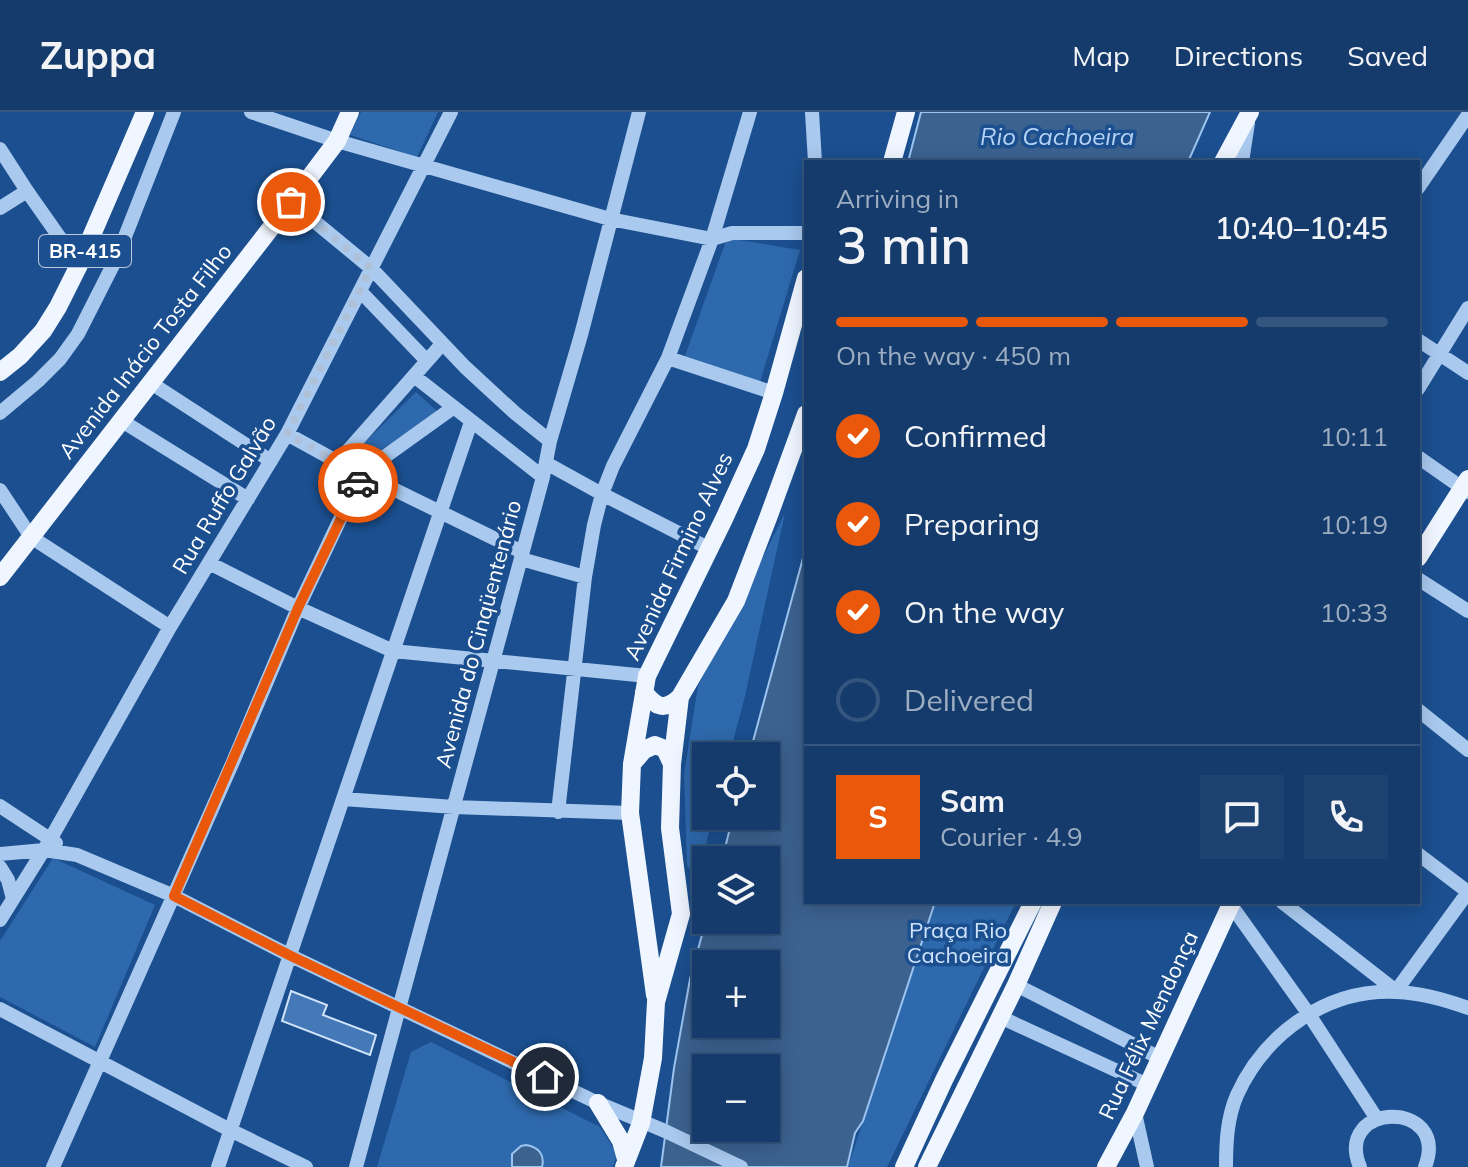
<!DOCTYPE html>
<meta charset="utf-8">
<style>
body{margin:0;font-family:Mulish,sans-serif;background:#1d4271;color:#f1f3f6;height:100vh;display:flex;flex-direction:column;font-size:30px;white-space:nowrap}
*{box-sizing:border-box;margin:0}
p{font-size:26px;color:#9dadc1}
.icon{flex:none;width:44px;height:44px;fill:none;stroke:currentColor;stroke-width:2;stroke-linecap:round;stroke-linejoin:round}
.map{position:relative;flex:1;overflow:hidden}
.side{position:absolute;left:804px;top:48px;width:616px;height:744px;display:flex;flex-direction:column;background:#143b6b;border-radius:0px;box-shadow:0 4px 20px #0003,0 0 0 2px #33557e}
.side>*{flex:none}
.controls{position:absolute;left:692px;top:630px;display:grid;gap:16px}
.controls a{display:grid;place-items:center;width:88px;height:88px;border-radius:0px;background:#143b6b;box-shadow:0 4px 20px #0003,0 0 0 2px #33557e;font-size:40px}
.pin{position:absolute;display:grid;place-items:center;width:68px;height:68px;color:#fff;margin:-34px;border:4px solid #fff;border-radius:50%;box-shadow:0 2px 8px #0007}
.courier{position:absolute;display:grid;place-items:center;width:80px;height:80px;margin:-40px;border:6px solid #ea580c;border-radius:50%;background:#fff;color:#222;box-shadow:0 2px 10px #0007}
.headline em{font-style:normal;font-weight:600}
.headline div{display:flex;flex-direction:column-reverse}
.headline{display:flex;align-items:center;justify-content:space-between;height:136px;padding:0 32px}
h1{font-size:52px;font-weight:600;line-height:60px}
.bar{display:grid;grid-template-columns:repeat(4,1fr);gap:12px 8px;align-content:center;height:96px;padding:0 32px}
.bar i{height:10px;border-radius:6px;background:#33557e}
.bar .selected{background:#ea580c}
.bar p{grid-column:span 4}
.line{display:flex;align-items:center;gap:20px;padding:0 32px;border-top:2px solid #33557e}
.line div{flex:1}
.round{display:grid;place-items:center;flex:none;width:84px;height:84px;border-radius:0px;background:#1d4271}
ol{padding:0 32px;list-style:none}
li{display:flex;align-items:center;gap:24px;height:88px}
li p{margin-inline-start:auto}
li .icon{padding:8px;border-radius:50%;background:#ea580c;color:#fff;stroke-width:4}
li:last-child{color:#9dadc1}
li i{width:44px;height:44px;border:4px solid #33557e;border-radius:50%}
header{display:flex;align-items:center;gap:48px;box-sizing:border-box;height:112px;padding:0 40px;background:#143b6b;border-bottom:2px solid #33557e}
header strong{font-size:38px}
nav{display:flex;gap:44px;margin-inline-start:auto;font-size:28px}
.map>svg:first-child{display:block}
.green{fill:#2e69ad}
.water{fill:#3c6290;stroke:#9cc4f0;stroke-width:2;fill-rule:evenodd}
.building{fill:#4478b7;stroke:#cfe3fa;stroke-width:2}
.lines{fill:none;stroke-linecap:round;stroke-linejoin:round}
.minor{stroke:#a9c9ee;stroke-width:14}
.major{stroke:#f0f6ff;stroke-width:18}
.done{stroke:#afc1d8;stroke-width:8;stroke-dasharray:0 14.4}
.route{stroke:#ea580c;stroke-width:10}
.labels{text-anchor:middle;stroke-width:7;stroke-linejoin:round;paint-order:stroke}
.shield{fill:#1b4f8f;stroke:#bbcadd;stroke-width:2}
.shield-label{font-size:20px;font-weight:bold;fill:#fff}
.street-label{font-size:22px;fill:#fff;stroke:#1b4f8f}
.park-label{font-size:22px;fill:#cfe3fa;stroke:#1b4f8f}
.water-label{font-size:24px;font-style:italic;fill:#b5d3f5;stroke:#1b4f8f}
</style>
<header>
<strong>Zuppa</strong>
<nav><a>Map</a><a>Directions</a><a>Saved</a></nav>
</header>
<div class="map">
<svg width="1468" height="1055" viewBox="0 0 1468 1055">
<rect width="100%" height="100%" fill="#1b4f8f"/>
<path class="green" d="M361 0H438L417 45 350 23Z
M727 126 800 138 760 270 685 244Z
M416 280 438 300 366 348 357 346V338Z
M785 401 745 584 729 644H706V704H713L697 767 687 754 684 662 698 574Z
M53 746 155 793 95 935 0 885V829Z
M935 790H1016L887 1055H848Z
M431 930 600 1015 617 1042 613 1055H377L411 940Z"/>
<path class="water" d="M921 0H1210L1188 50H908Z
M806 435V790H935L863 1009 855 1021 847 1055H661L674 956 690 867 706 808H766V748H722L733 704H766V644H749ZM706 852H766V912H706ZM706 956H766V1016H706Z
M526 1033C539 1035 545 1043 542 1055H512V1042L521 1034Z"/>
<path class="building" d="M291 879 327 893 323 903 376 923 370 943 282 909Z"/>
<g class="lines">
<path class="minor" d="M251 0 337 29 610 107 712 127 732 121H806
M812 0 815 50
M0 37 27 79 79 153
M1242 50 1248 11
M1418 76 1468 3
M291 90 371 156 465 255 515 301 550 329
M0 96 27 79
M361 180 427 249
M1418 228 1468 261
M668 246 774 281
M414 264 543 365
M151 271 271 349
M1418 277 1468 196
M0 301 38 269 60 247 78 222 117 145 174 0
M122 309 248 387
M287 322 338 350 522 440
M1418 345 1468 380
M338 350 442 232
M546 351 602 382 708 436
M0 378 31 425 170 515
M521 447 585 465
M209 451 298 496 393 539 647 564
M1418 467 1468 499
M1418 598 1468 638
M343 687 454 695 630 701
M0 694 56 731
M558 700 585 465 594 413 602 382 613 354 668 246 712 127 750 0
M0 742 44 738 77 743 174 784 291 844 598 991 665 1019 741 1055
M0 755 8 768 13 787
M1282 790 1396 879
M1231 793 1308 901 1377 1007
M0 808 50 728 170 515 287 322 451 0
M1016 873 1160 946
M1396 879 1468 780 1418 742
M0 897 230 1018 306 1055
M1000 905 1148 973
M1135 1001 1147 1055
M53 1055 232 652 298 496 362 361 454 295
M218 1055 471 310
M356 1055 543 365 550 329 581 223 639 0
M1226 1055C1226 1031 1227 1006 1237 983 1265 921 1328 876 1397 880 1421 881 1446 888 1468 896
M1360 1055C1333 989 1451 987 1425 1055"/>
<path class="major" d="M892 50 906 0
M1223 50 1250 0
M0 260 20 244 43 219 58 195 79 153 145 0
M1418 446 1468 367
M0 465 291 90 337 29 350 0
M644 580C656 596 665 599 680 585
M632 652 644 638 655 633 665 637 672 652
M655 883 630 701 632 652 647 564 724 407 756 337 774 281 806 166
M598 991 621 1029 626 1047
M624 1055 641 1011 653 946 656 890 681 802 670 716 672 652 680 585 736 489 768 406 806 302
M904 1055 944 968 1033 790
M927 1055 1016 873 1053 790
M1106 1055 1135 1001 1232 790"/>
</g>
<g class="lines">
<path class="done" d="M291 90 371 156 287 322 338 350 362 361 358 371"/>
<path class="route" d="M358 371 298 496 174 784 291 844 545 965"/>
</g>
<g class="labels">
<rect class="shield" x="39" y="123" width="92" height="32" rx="6"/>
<g class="shield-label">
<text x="85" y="146">BR-415</text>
</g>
<g class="street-label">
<text transform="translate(145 239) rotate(-52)" y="8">Avenida Inácio Tosta Filho</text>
<text transform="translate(224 383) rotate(-59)" y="8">Rua Ruffo Galvão</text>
<text transform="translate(678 444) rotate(-65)" y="8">Avenida Firmino Alves</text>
<text transform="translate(478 522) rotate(-75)" y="8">Avenida do Cinqüentenário</text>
<text transform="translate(1148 913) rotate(-65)" y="8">Rua Félix Mendonça</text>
</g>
<g class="park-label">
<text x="958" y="826">Praça Rio<tspan x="958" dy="25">Cachoeira</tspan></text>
</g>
<g class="water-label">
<text x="1057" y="33">Rio Cachoeira</text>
</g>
</g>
</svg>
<div class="controls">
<a><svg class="icon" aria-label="locate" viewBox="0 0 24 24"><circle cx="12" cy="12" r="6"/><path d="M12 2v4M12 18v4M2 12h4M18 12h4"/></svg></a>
<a><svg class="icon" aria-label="layers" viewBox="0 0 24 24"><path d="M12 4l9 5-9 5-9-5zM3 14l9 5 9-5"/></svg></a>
<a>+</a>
<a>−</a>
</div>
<div class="pin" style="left:291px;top:90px;background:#ea580c"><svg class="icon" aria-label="bag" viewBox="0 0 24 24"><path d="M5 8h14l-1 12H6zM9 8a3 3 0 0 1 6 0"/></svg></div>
<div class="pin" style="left:545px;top:965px;background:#1f2937"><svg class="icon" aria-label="home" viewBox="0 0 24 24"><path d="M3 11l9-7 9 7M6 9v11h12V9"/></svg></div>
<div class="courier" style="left:358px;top:371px"><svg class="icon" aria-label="car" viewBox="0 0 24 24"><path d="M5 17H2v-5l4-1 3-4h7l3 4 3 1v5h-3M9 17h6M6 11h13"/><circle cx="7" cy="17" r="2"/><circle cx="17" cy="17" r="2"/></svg></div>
<section class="side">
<div class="headline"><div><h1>3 min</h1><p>Arriving in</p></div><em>10:40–10:45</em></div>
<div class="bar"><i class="selected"></i><i class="selected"></i><i class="selected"></i><i></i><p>On the way · 450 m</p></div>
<ol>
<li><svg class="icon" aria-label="check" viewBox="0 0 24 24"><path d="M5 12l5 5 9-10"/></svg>Confirmed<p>10:11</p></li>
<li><svg class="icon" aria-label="check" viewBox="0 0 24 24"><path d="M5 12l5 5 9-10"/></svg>Preparing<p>10:19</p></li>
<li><svg class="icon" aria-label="check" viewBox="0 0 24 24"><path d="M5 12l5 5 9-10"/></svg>On the way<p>10:33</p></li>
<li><i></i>Delivered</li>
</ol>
<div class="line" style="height:144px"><b class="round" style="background:#ea580c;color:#fff">S</b><div><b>Sam</b><p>Courier · 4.9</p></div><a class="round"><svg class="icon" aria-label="chat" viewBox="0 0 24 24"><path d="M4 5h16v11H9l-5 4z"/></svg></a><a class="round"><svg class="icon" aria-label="phone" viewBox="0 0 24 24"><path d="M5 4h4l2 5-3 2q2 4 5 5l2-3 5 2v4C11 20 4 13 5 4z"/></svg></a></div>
</section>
</div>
